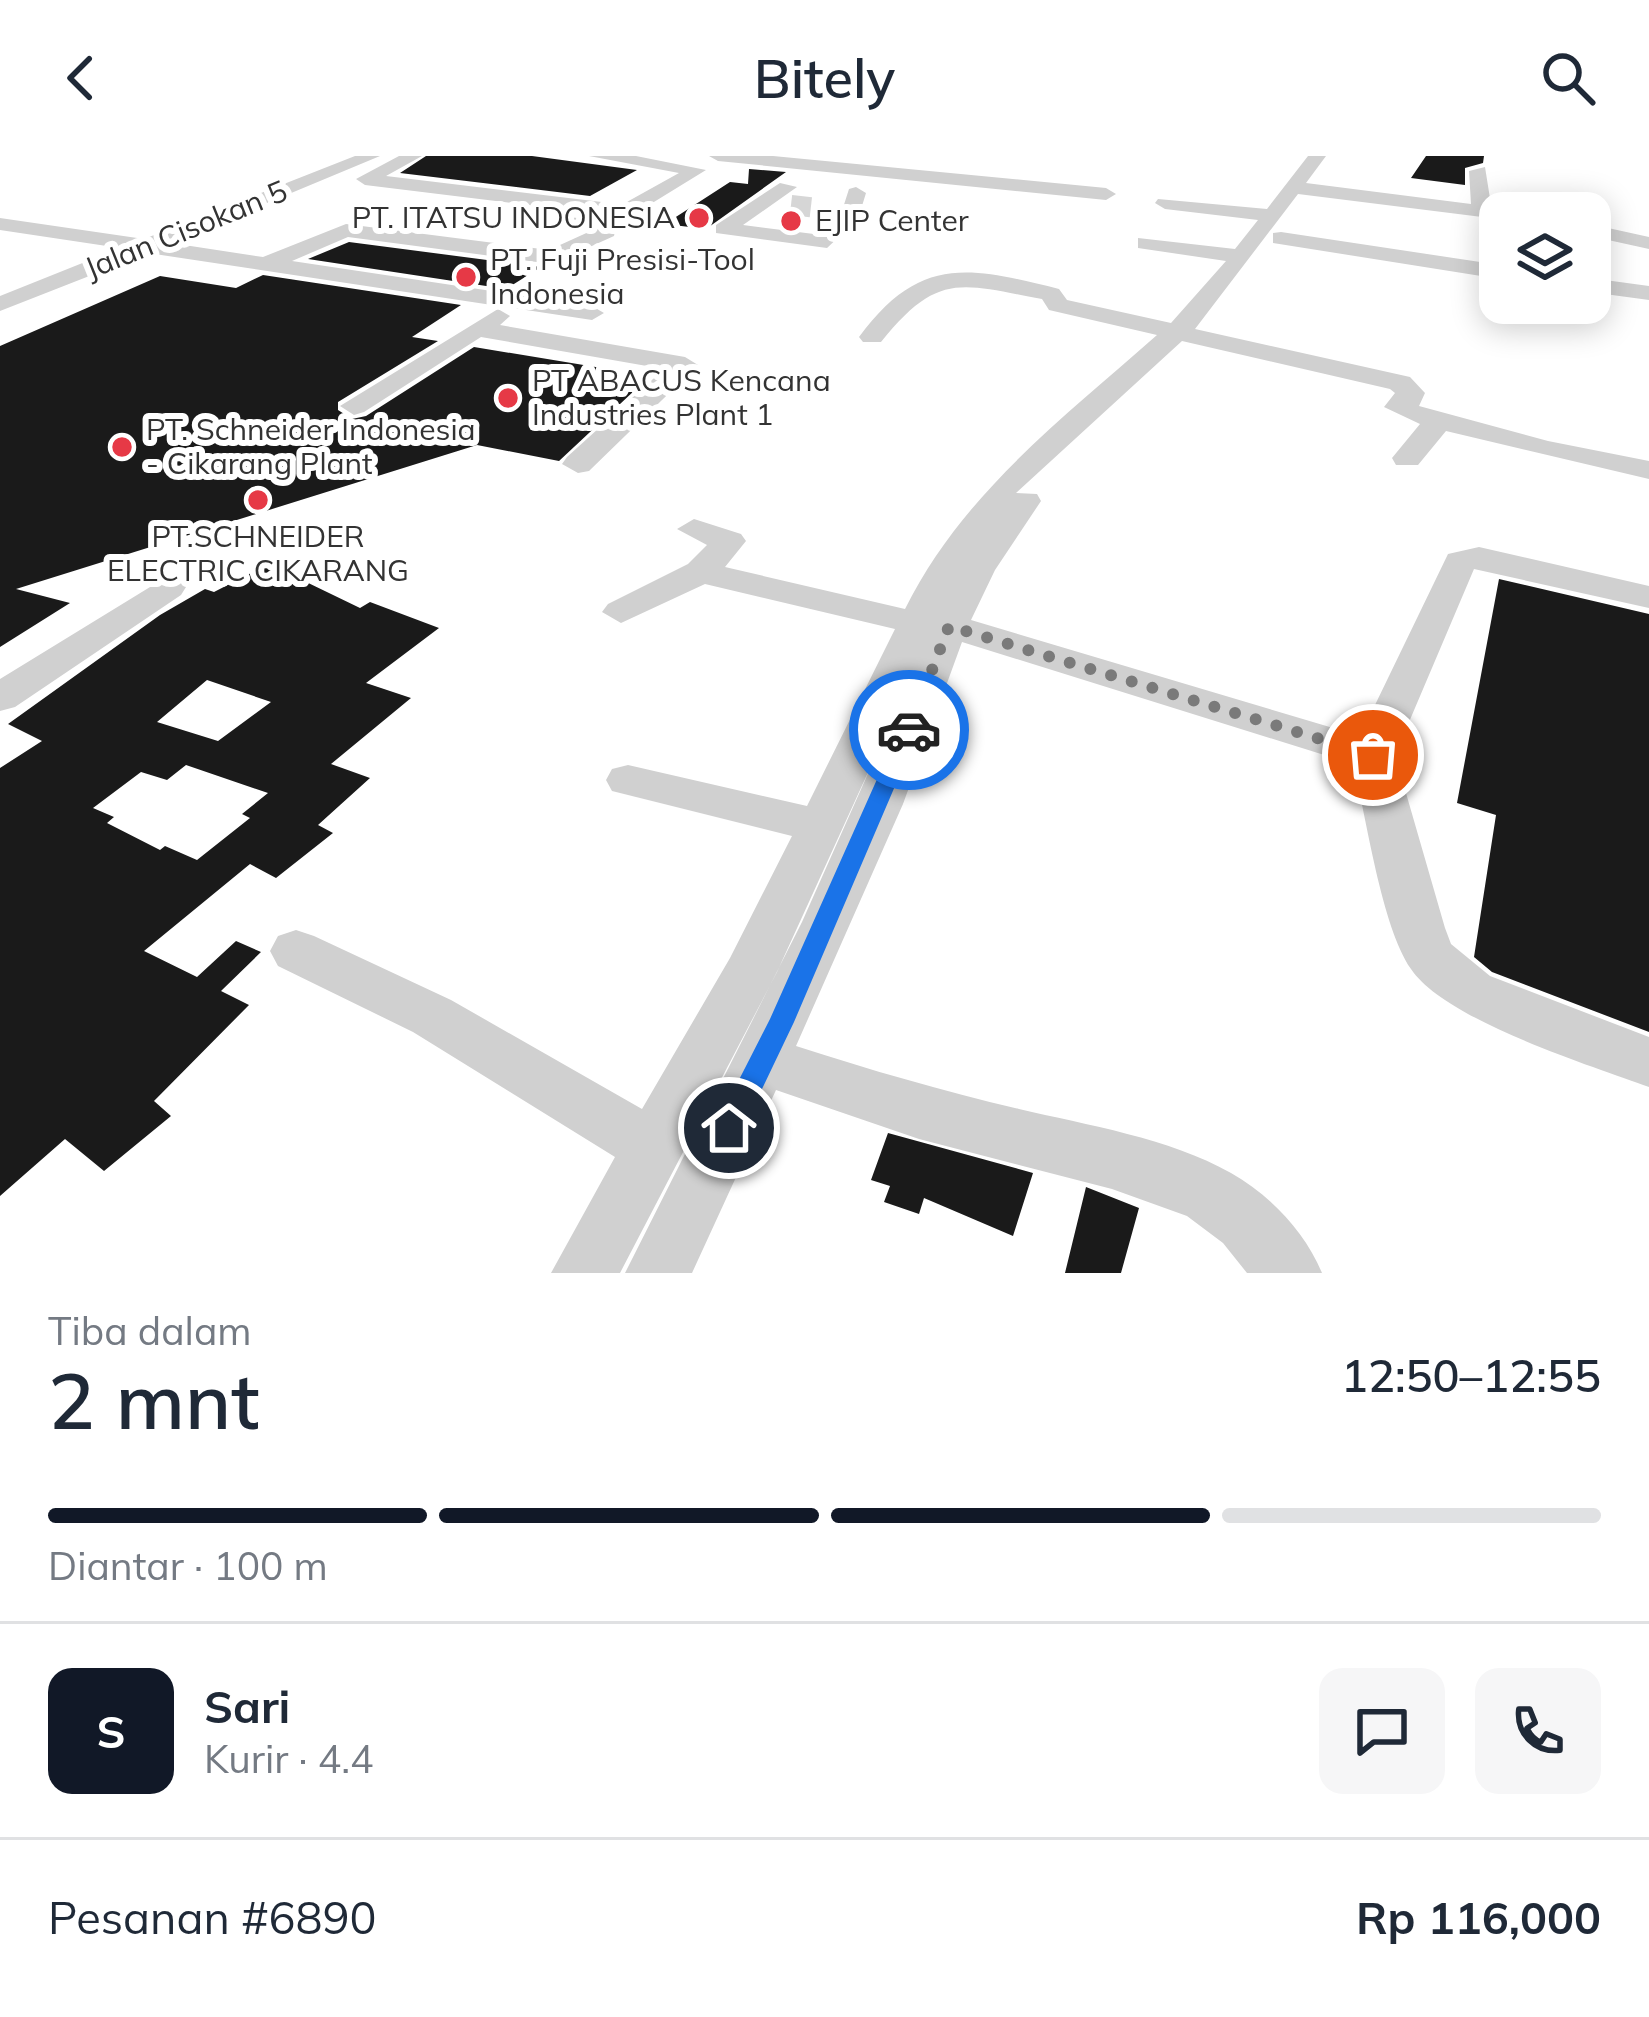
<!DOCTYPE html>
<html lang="id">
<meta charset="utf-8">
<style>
body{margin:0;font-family:Mulish,sans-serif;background:#f6f6f7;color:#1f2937;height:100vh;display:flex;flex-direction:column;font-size:45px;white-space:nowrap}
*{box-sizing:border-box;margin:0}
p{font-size:39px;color:#747a83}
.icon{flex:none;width:66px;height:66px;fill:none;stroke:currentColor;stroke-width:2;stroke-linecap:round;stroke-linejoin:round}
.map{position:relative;height:1117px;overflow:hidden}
.panel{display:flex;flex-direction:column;background:#fff;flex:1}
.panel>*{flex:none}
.tools{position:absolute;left:1479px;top:36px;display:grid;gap:24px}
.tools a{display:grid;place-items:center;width:132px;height:132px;border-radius:24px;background:#fff;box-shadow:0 6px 30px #0003;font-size:60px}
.pin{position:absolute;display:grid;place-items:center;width:102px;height:102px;color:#fff;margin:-51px;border:6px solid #fff;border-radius:50%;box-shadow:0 3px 12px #0007}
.courier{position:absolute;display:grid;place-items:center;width:120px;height:120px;margin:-60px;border:9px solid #1a73e8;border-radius:50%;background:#fff;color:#222;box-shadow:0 3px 15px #0007}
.head em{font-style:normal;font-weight:600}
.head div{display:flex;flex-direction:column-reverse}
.head{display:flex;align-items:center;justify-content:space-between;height:204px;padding:0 48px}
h1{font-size:78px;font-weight:600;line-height:90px}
.bar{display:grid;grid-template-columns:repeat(4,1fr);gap:18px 12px;align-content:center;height:144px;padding:0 48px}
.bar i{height:15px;border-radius:9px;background:#e0e1e3}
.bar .active{background:#111827}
.bar p{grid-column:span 4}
.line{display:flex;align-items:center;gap:30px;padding:0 48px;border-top:3px solid #e0e1e3}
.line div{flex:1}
.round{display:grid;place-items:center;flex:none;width:126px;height:126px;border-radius:24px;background:#f6f6f7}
header{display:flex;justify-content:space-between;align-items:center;height:156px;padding:0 48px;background:#fff;font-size:54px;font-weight:600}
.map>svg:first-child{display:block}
.building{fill:#1a1a1a;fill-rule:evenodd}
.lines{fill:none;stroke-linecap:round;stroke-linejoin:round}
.minor-tunnel{stroke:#d6d6d6;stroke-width:20;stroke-dasharray:20 10;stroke-linecap:butt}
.minor{fill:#d0d0d0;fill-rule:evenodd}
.route{fill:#1a73e8}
.done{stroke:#7a7a7a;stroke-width:12;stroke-dasharray:0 21.6}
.poi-dot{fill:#e63946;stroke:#fff;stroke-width:4.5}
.labels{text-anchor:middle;stroke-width:12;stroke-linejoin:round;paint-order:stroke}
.far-poi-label{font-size:30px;fill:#333;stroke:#fff;text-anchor:start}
.far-street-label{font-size:30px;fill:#333;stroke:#fff}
</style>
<header><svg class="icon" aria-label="back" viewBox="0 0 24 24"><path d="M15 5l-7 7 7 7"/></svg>Bitely<svg class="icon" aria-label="search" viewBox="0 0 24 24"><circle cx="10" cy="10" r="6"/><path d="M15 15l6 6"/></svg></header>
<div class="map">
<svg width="1649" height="1117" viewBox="0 0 1649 1117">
<rect width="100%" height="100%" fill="#fff"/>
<path class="building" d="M426 0H532L637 14 590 40 400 17Z
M1426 0H1484L1483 7 1465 12V29L1411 22Z
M749 13 786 16 706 73 665 68 730 26 748 28Z
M349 86 541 111 506 133 308 103Z
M263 119 461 149 412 181 438 185 338 246V254L352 263 366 260 474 191 650 220 559 305 477 289 16 433 70 447 0 491V190L160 120 236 132Z
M269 408 360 452 370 446 439 472 366 527 411 542 331 608 370 622 318 669 333 677 276 722 250 708 144 795 197 821 236 785 261 796 221 835 249 849 154 945 171 960 104 1015 65 983 0 1040V612L42 585 8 568 160 459 205 433 214 436ZM207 524 271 546 218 585 157 566ZM186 609 268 637 242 658 250 662 197 704 165 690 160 694 107 667 114 661 93 652 141 616 167 624Z
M1499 423 1649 458V876L1492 816 1474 801 1496 659 1457 647Z
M888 977 1033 1017 1013 1080 924 1042 919 1058 884 1046 890 1030 871 1024Z
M1086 1031 1139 1052 1121 1117H1065Z"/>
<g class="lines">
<path class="minor-tunnel" d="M791 49 817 52"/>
<path class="minor" d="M355 0H380L171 87 263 101 346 68 549 94 593 74 565 69V61L606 64 616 70 614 80 552 108 348 81 292 105 592 150 604 157 592 164 148 97 0 155V140L120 92 0 74V62L144 83Z
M399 0H422L386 20 610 47H625L679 17 589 0H636L706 14 636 57 610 59 365 29 356 23Z
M709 0H773L1106 32 1116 38 1106 44 718 5Z
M1308 0H1326L1306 27 1471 48 1469 15 1485 11 1492 55 1482 61 1298 38 1195 173 1410 221 1425 237 1419 250 1548 285 1649 305V323L1446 275 1418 309H1396L1392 302 1420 268 1384 251 1395 237 1390 233 1182 185 1016 337 1037 338 1041 345 995 414 971 464 1360 580 1448 398 1479 391 1649 430V452L1474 413 1395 599 1445 772 1451 788 1490 820 1649 881V931C1589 909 1445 864 1411 813 1381 769 1367 663 1353 608L962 486 903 648 796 890C870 914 943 935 1019 953 1087 969 1169 982 1231 1017 1270 1039 1305 1076 1322 1117H1247L1223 1087 1187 1060 1112 1033 919 983 776 934 692 1117H625L802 766 886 577 777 816 620 1117H551L615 1001 413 876 278 810 270 795 278 780 296 774 314 780 451 844 642 953 730 802 792 680 612 635 606 624 612 613 628 609 807 650 895 473 705 428 621 467 602 456 608 448 688 408 707 389 677 373 694 363 741 378 746 385 725 411 905 453C963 337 1062 263 1157 179L1049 154 1042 143C961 128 938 115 881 186H863L859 181C920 98 970 111 1059 133L1067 144 1171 167 1226 105 1138 92V82L1235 93 1258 64 1165 53 1155 47 1158 43 1267 53Z
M780 27 797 31 743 69 822 79 841 58 849 33 856 31 866 37 858 63 827 92 716 77V69Z
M1590 68 1649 81V93L1590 80Z
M1281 76 1500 109V123L1273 87V77Z
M1590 122 1649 130V144L1590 136Z
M498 153 510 160 500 169 685 201 698 209 589 315 578 317 562 308 567 301 664 213 481 181 364 256 354 259 340 250Z
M168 420 181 423 186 431 181 439 15 551 0 555V523Z"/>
</g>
<path class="route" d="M909 568 919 574 794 866 739 981H719V963L770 863 899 574Z"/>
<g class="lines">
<path class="done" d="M909 574 949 470 1373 599"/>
</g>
<g class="poi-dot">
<circle cx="699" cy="62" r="12"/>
<circle cx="791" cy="65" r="12"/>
<circle cx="466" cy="121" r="12"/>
<circle cx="508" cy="242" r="12"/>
<circle cx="122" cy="291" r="12"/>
<circle cx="258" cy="344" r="12"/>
</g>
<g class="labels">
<g class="far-poi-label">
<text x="675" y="72" text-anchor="end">PT. ITATSU INDONESIA</text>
<text x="815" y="75">EJIP Center</text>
<text x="490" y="114">PT. Fuji Presisi-Tool<tspan x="490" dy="34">Indonesia</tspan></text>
<text x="532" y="235">PT ABACUS Kencana<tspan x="532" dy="34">Industries Plant 1</tspan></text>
<text x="146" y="284">PT. Schneider Indonesia<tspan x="146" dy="34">- Cikarang Plant</tspan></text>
<text x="258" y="391" text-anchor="middle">PT.SCHNEIDER<tspan x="258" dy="34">ELECTRIC CIKARANG</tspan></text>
</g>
<g class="far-street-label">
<text transform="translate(186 74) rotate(-22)" y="10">Jalan Cisokan 5</text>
</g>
</g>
</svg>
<div class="tools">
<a><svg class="icon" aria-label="layers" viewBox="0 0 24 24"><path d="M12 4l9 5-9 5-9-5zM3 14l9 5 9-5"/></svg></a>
</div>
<div class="pin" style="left:1373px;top:599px;background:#ea580c"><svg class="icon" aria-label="bag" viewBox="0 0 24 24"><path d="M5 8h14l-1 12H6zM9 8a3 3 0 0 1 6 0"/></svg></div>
<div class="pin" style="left:729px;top:972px;background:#1f2937"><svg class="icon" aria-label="home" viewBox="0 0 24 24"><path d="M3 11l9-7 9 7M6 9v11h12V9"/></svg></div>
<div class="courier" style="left:909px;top:574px"><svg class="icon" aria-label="car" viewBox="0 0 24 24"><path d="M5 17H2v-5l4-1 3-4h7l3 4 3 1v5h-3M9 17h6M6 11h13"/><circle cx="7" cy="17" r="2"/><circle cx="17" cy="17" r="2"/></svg></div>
</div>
<section class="panel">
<div class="head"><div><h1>2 mnt</h1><p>Tiba dalam</p></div><em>12:50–12:55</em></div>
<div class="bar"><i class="active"></i><i class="active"></i><i class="active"></i><i></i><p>Diantar · 100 m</p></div>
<div class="line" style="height:216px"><b class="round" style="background:#111827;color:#fff">S</b><div><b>Sari</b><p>Kurir · 4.4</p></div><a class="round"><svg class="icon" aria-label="chat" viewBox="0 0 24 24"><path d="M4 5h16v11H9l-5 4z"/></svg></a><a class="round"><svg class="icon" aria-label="phone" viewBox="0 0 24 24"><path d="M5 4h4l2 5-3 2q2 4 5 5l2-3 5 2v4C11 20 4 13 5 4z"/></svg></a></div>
<div class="line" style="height:156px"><div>Pesanan #6890</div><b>Rp 116,000</b></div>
</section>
